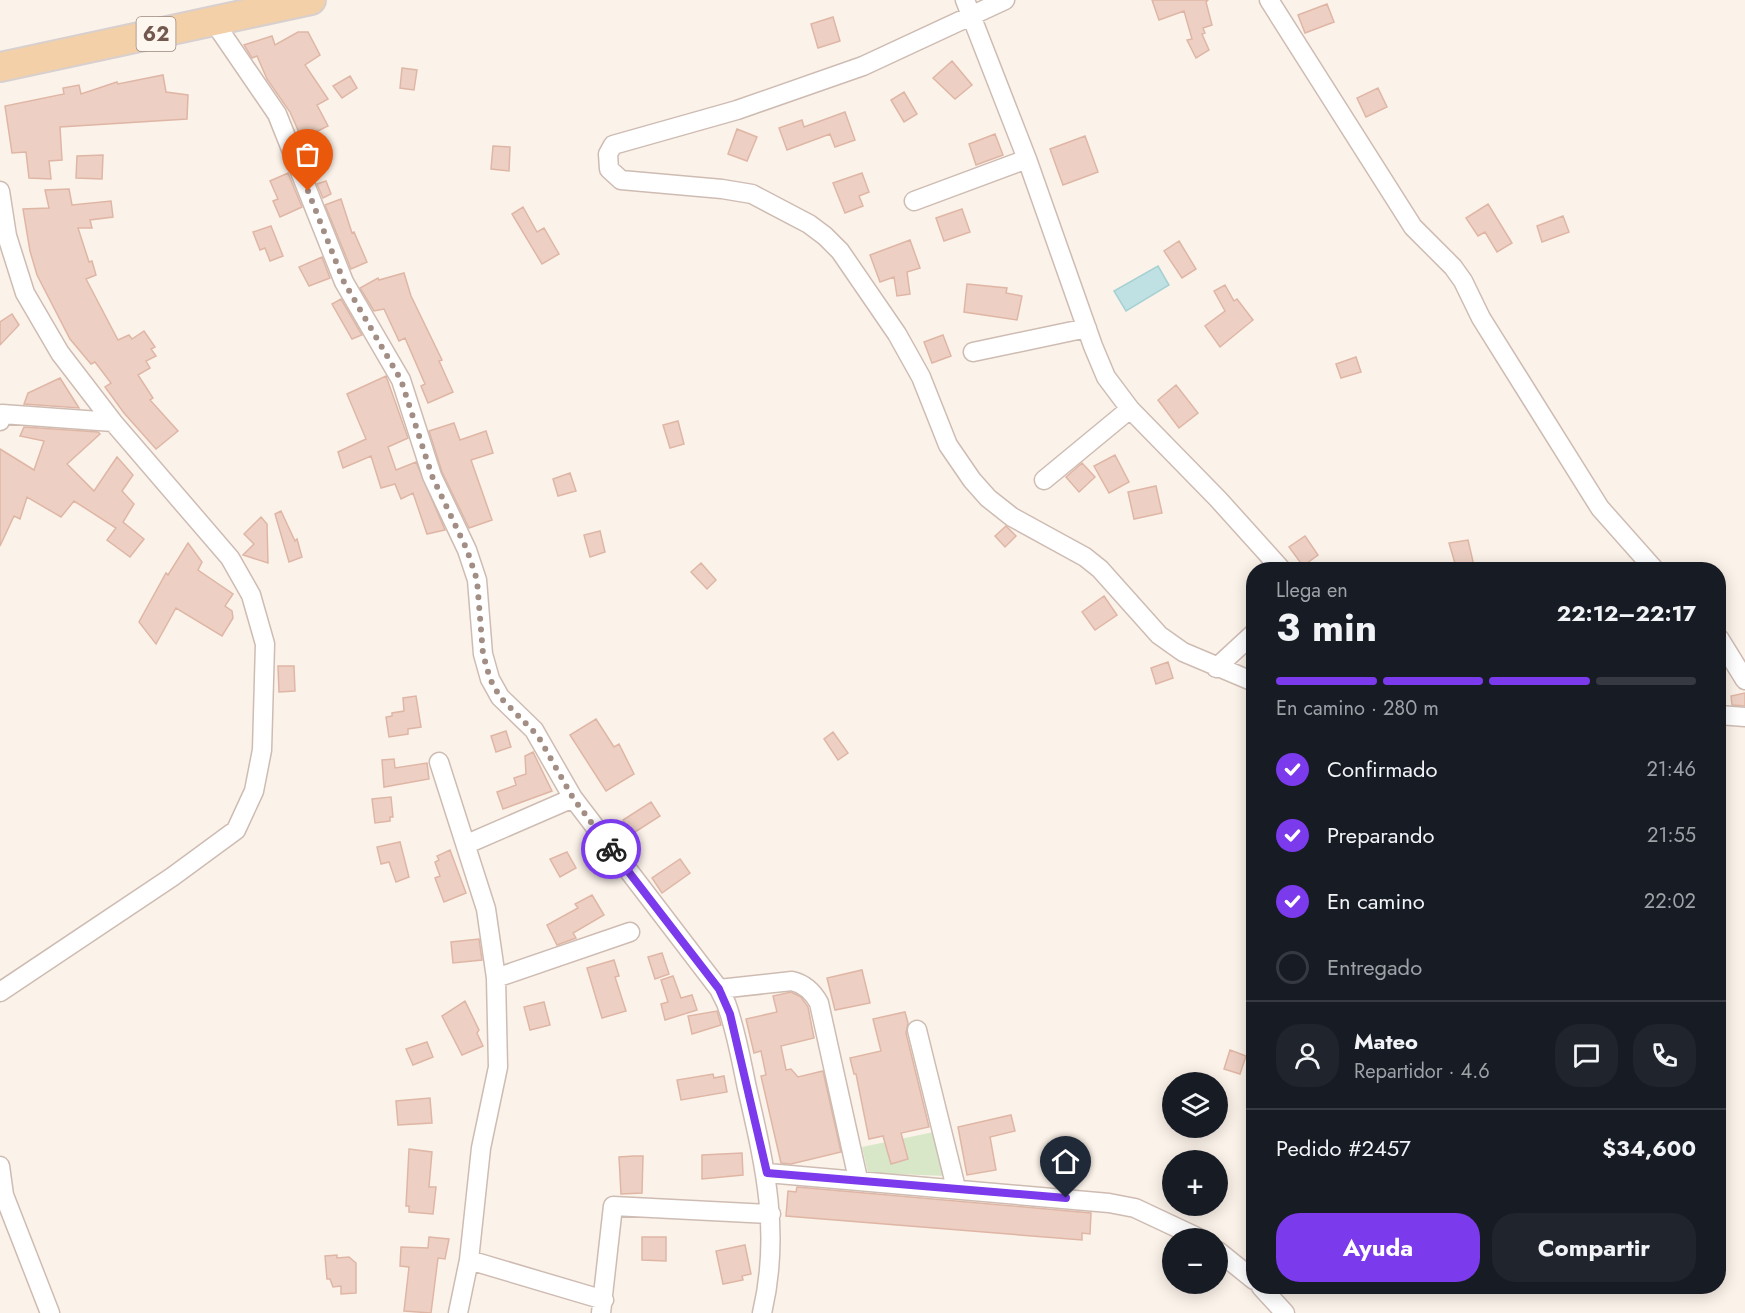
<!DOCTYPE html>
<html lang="es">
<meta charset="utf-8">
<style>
body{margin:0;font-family:Jost,sans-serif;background:#20242c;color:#f1f3f6;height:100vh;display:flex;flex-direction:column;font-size:22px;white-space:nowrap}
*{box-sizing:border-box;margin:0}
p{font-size:20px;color:#9ea1a6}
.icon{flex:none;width:33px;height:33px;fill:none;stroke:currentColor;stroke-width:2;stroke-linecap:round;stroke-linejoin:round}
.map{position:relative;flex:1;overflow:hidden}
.sheet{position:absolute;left:1246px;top:562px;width:480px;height:732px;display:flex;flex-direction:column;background:#171b24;border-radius:24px;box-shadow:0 3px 15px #0003}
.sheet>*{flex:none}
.controls{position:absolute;left:1162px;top:1072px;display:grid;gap:12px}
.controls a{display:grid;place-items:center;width:66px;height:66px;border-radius:50%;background:#171b24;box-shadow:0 3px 15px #0003;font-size:30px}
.pin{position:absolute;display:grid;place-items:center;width:51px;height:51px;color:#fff;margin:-62px -26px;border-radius:50% 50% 50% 0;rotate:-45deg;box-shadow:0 0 6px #0007}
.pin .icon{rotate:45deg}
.courier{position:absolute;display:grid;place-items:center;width:60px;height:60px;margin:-30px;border:4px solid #7c3aed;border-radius:50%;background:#fff;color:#222;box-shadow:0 2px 8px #0007}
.summary em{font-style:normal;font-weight:700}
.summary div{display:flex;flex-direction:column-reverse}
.summary{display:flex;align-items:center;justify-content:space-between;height:102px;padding:0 30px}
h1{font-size:39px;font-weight:700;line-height:45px}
.bar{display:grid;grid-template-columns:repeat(4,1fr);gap:9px 6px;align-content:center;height:72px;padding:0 30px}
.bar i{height:8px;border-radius:4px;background:#363941}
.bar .current{background:#7c3aed}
.bar p{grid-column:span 4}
.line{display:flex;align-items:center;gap:15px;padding:0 30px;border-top:2px solid #363941}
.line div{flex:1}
.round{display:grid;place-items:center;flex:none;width:63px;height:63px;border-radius:24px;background:#20242c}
ol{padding:0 30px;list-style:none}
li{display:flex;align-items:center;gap:18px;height:66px}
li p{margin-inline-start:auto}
li .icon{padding:6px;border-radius:50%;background:#7c3aed;color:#fff;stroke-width:4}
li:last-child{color:#9ea1a6}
li i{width:33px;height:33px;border:3px solid #363941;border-radius:50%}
.button{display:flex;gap:12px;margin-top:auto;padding:12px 30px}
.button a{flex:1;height:69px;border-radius:24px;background:#7c3aed;color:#fff;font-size:24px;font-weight:700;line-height:69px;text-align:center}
.button a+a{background:#20242c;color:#f1f3f6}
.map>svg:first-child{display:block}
.green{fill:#d8e7c8}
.water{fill:#bfe1e3;stroke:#a6d1d3;stroke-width:1.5}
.building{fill:#edd0c3;stroke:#dfb6a5;stroke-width:1.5}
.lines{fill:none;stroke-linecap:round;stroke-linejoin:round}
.street-casing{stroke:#cebcb3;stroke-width:21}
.primary-casing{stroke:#d8d0ce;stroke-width:32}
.street{stroke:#fff;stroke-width:18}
.primary{stroke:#f3d0a8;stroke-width:28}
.done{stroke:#a38e85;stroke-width:6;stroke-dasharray:0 10.8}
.route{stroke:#7c3aed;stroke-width:8}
.labels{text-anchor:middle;stroke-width:4.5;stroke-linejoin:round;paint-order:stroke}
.shield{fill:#fdf7ef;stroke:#9c887f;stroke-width:1.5}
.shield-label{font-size:20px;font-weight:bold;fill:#73584f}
</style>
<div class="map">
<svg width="1745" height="1313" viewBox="0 0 1745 1313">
<rect width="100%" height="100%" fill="#fbf2e9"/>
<path class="green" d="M934 1132 946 1176 868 1173 862 1147Z"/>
<path class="water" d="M1158 266 1169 285 1126 311 1114 291Z"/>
<path class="building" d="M1152 0H1208L1206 2 1212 25 1203 28 1205 33 1202 34 1209 50 1196 58 1187 40 1192 39 1184 11 1159 20Z
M1327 4 1334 22 1305 33 1298 15Z
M833 17 840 41 818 48 811 24Z
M298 32H308L320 55 305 65 328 99 317 105 328 126 302 139 290 112 267 79 257 56 252 58 244 45 272 36 275 45Z
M952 61 972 85 955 99 933 78Z
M402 68 417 70 414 90 400 88Z
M163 75 166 92 188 95 187 119 60 127 62 160 49 161 51 179 29 178 26 152 12 153 5 106 64 94 63 88 79 85 81 94 117 82 118 84Z
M350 76 357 88 342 98 333 86Z
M1378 88 1387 107 1366 117 1357 98Z
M904 92 917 114 904 122 891 100Z
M845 112 855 140 835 147 830 134 787 150 779 128 802 120 804 127Z
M737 129 757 137 747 161 728 154Z
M995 134 1003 155 976 165 969 144Z
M1085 136 1098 172 1063 185 1050 149Z
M493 146 510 147 509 171 491 169Z
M103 155 102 179 76 178 77 156Z
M288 173 302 207 280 217 273 201 278 199 270 181Z
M862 173 869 192 859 196 863 206 845 213 833 183Z
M326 181 331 194 323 198 317 184Z
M69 189 72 205 111 201 113 217 90 220 92 228H78L89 262 92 261 96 275 86 279 118 340 129 335 132 339 144 331 155 347 151 349 156 356 146 361 150 368 138 375 153 398 150 400 178 431 156 449 124 413 105 387 111 383 95 362 91 364 70 339 37 275 30 251 23 209 49 208 45 190Z
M341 199 352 233 354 232 367 262 351 269 325 205Z
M1488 204 1512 243 1497 252 1485 232 1478 236 1466 218Z
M523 207 537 232 544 228 559 254 542 264 512 214Z
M962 209 970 232 944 241 936 218Z
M1563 216 1569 232 1542 242 1537 226Z
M271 226 283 256 270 261 265 248 260 250 253 232Z
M910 240 920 268 907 272 910 294 897 296 894 277 880 282 870 255Z
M1179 241 1196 269 1182 278 1164 251Z
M322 257 330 278 309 286 299 267Z
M404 273 411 296 442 360 439 361 453 392 428 403 421 386 425 384 405 338 399 341 384 309 374 311 360 288 378 278 379 280Z
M967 284 1007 288 1006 293 1022 296 1017 320 964 312Z
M1225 285 1234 301 1237 299 1253 320 1220 347 1205 326 1225 311 1214 291Z
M341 299 362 335 352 339 332 304Z
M12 314 19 325 0 345V322Z
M943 335 951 356 932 363 924 342Z
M1356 357 1361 372 1341 378 1336 364Z
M386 376 408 438 388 447 396 470 416 462 445 530 427 534 413 493 401 499 395 484 381 488 371 456 343 468 338 452 366 439 347 394Z
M60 378 79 408 24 404 28 393Z
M1176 385 1198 413 1179 428 1158 400Z
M678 421 684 444 670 448 663 425Z
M454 423 460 440 486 431 493 453 471 460 492 520 469 528 442 472 429 431Z
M24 427 98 432 100 434 67 464 94 491 117 457 133 475 122 491 134 504 123 522 144 539 130 557 107 540 116 528 74 501 61 517 27 497 20 519 14 516 0 546V449L34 470 44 441 20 436Z
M1115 455 1129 482 1109 493 1094 466Z
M1082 463 1095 477 1079 492 1066 477Z
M570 473 576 491 558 496 553 479Z
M1156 486 1162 513 1134 519 1128 492Z
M281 511 295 541 297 539 302 557 289 562 275 514Z
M261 517 267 524 268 563 243 555 254 544 244 534Z
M1006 526 1016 536 1005 547 995 536Z
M600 531 605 552 590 557 584 535Z
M1305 536 1318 555 1303 566 1289 547Z
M1468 540 1475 570H1457L1449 543Z
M188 543 202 562 198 570 233 594 225 606 232 611 233 618 222 636 176 608 156 644 139 622 166 573 168 575Z
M701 563 716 580 707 589 691 572Z
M1104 596 1117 615 1095 630 1082 612Z
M1168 662 1173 678 1156 684 1151 668Z
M278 666H294L295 691 279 692Z
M1745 693V706L1732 705 1731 696Z
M416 696 421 727 408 729V734L389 737 386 717 392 716V713L404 711 403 698Z
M596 719 614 747 619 744 634 774 606 791 570 735Z
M506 731 511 747 496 752 491 736Z
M833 732 848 753 838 760 824 739Z
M533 752 552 791 503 809 497 792 516 785 514 778 526 774 525 756Z
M394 759 395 768 427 763 429 779 384 787 382 760Z
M391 797 393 817H390V821L375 823 372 799Z
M651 802 660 816 632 834 623 820Z
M400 842 409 877 396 882 389 862 381 864 377 847Z
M450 850 466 893 444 902 435 878 440 876 435 862 439 860 437 856Z
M567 852 576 868 560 877 550 859Z
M680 859 690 873 662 893 652 878Z
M592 895 604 915 573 933 576 938 557 945 547 925 578 908 575 904Z
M479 939 482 960 453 963 451 942Z
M662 953 669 974 655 979 648 957Z
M614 960 619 976 615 977 626 1011 602 1018 587 968Z
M862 970 870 1003 835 1010 827 978Z
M673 976 681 998 692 995 697 1010 665 1020 661 1004 668 1002 661 980Z
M791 992 801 997 808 1007 814 1038 781 1046 786 1070 791 1069 798 1077 823 1071 841 1152 791 1164 781 1163 761 1076 766 1075 761 1051 754 1053 746 1019 777 1012 773 996Z
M465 1001 479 1030 477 1033 483 1046 462 1055 442 1016Z
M544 1002 550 1025 530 1030 524 1007Z
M717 1011 721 1025 692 1034 688 1016Z
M905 1012 908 1023 906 1033 929 1127 901 1133 908 1159 891 1164 883 1136 869 1139 856 1074H854L850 1058 881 1051 873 1019Z
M427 1042 433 1057 413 1065 406 1049Z
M1230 1050 1246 1056 1240 1074 1224 1069Z
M713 1074 714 1078 724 1076 727 1092 681 1100 677 1080Z
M430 1098 432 1123 398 1125 396 1101Z
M1011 1115 1015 1131 990 1137 996 1170 967 1175 958 1127Z
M409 1149 432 1152 429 1187H436L433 1214 409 1212V1206H406Z
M742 1153 743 1175 702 1179V1155Z
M634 1156H643L642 1193 621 1194 619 1157Z
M797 1187 1091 1213 1090 1234 1082 1233V1240L786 1216 788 1191 796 1192Z
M429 1237 449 1239 445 1259 438 1258 431 1313 404 1311 409 1267 400 1266 401 1247 428 1248Z
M642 1237H666V1261L642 1260Z
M745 1245 751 1274 742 1276 743 1280 723 1284 716 1251Z
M337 1255V1258L349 1257 356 1263V1293L341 1294V1286L333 1287 330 1279H327L325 1256Z"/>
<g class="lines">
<g class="street-casing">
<path id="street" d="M965 0 1027 159 1093 346 1106 377 1130 409 1218 499 1282 570
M1005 0 863 66 737 110 613 145 608 154 609 169 621 180 722 189 752 194 809 224 825 236 840 251 897 334 921 377 948 445 972 480 988 498 1012 517 1085 557 1100 569 1159 635 1183 652 1254 682
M1269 0 1413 227 1453 267 1463 281 1481 318 1600 508 1655 570
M214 22 277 114 344 282 401 380 432 476 467 550 477 580 483 654 490 679 500 697 534 730 573 798 719 989 726 1003C736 1030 741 1060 747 1088 765 1166 781 1233 762 1313
M0 191 7 236 25 293 60 353 113 422 230 558 251 595 265 644 262 750 254 791 236 830 172 877 0 992
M914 201 1027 159
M973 352 1087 328
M0 421 2 414 113 422
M1044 480 1130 409
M1719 638 1745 680
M1216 668 1254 633
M1719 715 1745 717
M439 762 486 909 496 978 498 1067 481 1148 469 1260 458 1313
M467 844 573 798
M496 978 630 932
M719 989 792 981C805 984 813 992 819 1003L858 1179
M917 1030 956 1188
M0 1166 4 1195 50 1313
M767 1173 1109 1203 1135 1208 1201 1239
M1218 1251 1254 1280
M469 1260 604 1300
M1261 1287 1285 1313
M601 1313 613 1206 771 1214"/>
</g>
<g class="primary-casing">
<path id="primary" d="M0 67 311 0"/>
</g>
<use href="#street" class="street"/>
<use href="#primary" class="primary"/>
</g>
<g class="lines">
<path class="done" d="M308 191 344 282 401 380 432 476 467 550 477 580 483 654 490 679 500 697 538 736 573 798 611 849"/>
<path class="route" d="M611 849 719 989 730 1014 767 1173 1066 1198"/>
</g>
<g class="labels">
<rect class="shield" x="136.5" y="17" width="39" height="34" rx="4.5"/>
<g class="shield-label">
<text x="156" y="41">62</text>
</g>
</g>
</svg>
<div class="controls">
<a><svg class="icon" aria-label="layers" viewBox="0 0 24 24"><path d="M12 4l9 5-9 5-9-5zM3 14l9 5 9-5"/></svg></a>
<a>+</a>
<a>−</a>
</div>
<div class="pin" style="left:308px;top:191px;background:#ea580c"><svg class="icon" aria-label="bag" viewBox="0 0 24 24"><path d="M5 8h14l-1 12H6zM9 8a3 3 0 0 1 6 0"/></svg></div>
<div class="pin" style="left:1066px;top:1198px;background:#1f2937"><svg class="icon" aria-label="home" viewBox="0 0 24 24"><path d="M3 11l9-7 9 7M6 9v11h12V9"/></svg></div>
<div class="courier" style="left:611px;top:849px"><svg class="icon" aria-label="bike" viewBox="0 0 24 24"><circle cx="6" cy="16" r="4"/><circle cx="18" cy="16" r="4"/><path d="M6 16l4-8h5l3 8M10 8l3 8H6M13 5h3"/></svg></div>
<section class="sheet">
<div class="summary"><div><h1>3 min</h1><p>Llega en</p></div><em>22:12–22:17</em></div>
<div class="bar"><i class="current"></i><i class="current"></i><i class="current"></i><i></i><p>En camino · 280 m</p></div>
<ol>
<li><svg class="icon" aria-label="check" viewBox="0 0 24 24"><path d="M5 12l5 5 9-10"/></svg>Confirmado<p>21:46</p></li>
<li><svg class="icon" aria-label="check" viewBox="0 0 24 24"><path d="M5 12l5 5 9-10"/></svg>Preparando<p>21:55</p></li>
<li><svg class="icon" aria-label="check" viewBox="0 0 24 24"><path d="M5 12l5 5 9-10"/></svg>En camino<p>22:02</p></li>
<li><i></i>Entregado</li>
</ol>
<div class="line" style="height:108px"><a class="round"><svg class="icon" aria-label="person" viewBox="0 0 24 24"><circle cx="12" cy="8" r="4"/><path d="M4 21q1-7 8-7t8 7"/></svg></a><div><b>Mateo</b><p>Repartidor · 4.6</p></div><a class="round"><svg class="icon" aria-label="chat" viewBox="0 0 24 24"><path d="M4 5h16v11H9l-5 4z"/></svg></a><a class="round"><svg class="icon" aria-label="phone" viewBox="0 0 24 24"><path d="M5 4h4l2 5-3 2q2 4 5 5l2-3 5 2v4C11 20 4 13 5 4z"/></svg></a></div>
<div class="line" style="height:78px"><div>Pedido #2457</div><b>$34,600</b></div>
<div class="button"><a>Ayuda</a><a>Compartir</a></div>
</section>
</div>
